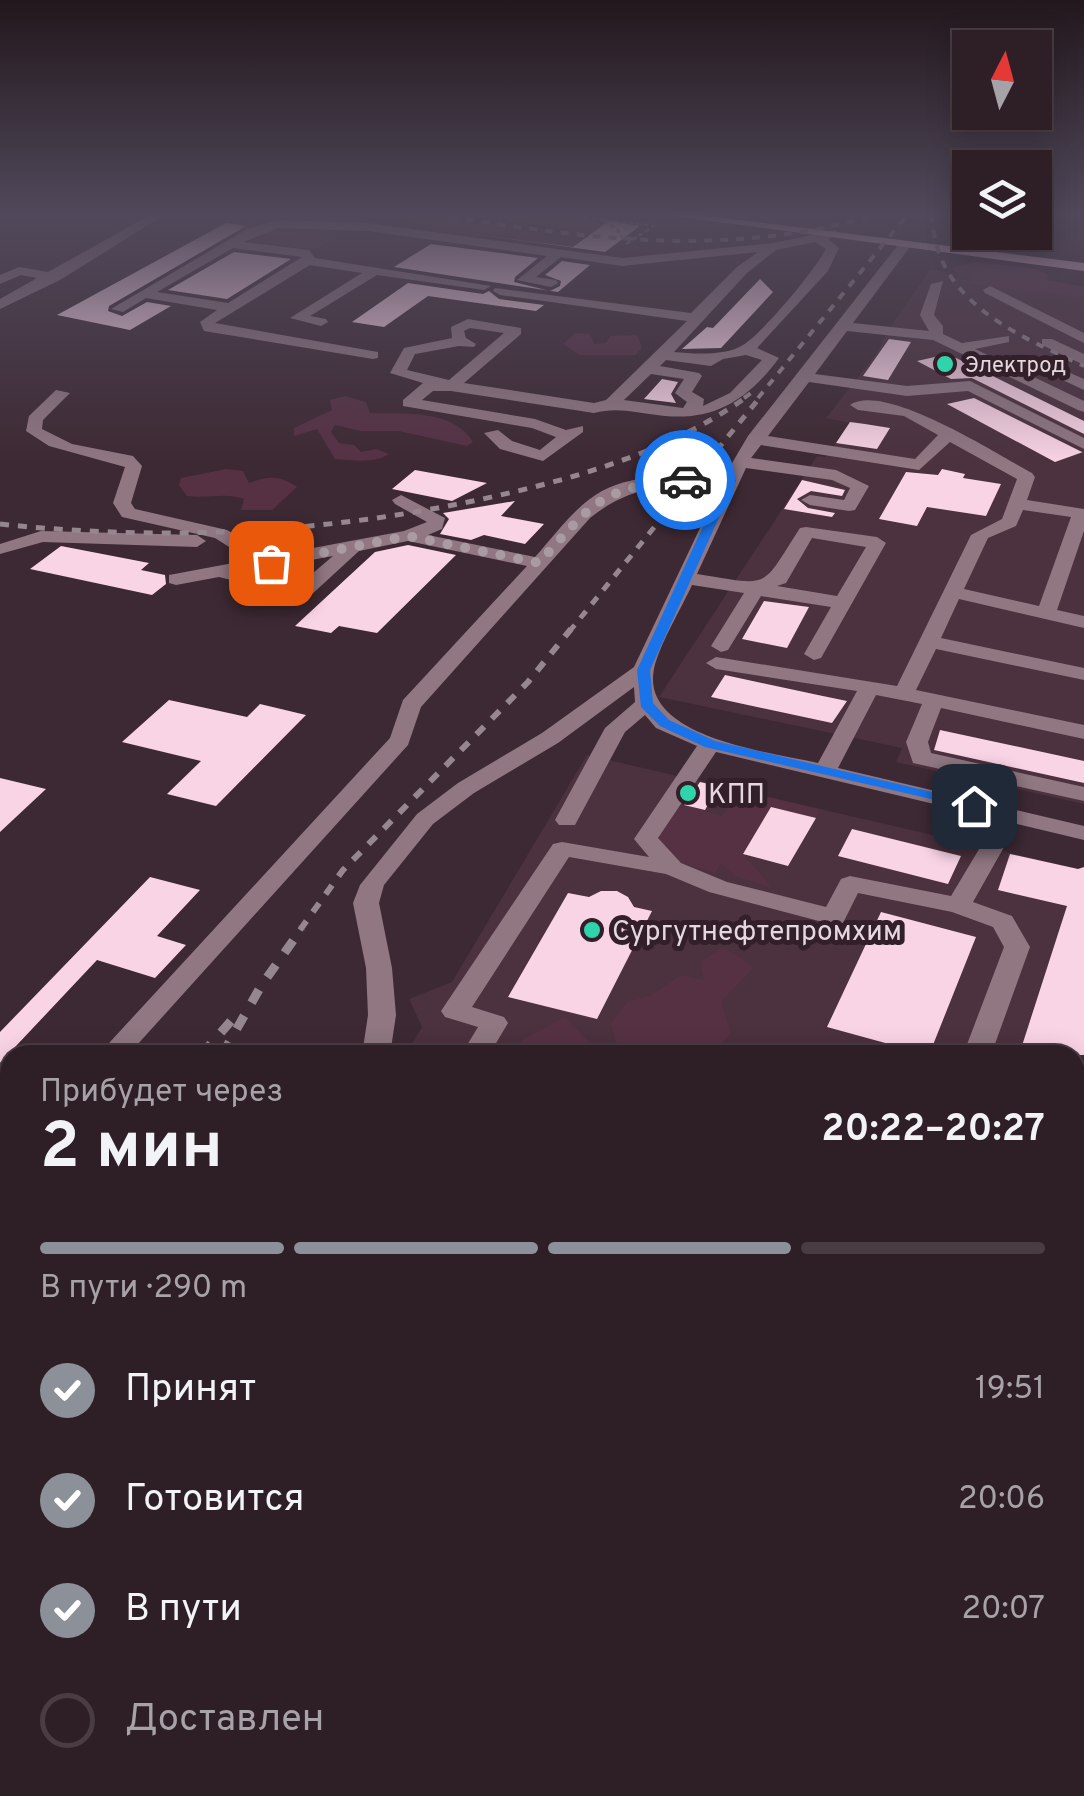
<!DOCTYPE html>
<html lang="ru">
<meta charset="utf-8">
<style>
body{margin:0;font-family:Overpass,sans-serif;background:#3a2c32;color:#f1f3f6;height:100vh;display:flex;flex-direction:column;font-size:38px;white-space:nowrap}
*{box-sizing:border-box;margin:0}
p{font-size:32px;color:#a7a2a7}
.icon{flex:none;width:55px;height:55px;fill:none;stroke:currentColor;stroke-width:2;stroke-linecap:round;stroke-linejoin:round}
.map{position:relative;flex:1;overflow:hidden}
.sheet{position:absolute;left:0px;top:1045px;width:1085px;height:752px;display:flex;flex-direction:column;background:#2e1f26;border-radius:30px 30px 0 0;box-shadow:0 5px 25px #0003,0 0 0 2px #493d43}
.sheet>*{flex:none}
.needle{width:65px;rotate:6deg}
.tools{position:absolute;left:952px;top:30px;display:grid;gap:20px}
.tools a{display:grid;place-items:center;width:100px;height:100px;border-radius:0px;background:#2e1f26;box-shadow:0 5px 25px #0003,0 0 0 2px #493d43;font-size:50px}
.pin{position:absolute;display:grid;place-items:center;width:85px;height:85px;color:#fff;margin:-42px;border-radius:20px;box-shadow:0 5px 15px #0006}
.courier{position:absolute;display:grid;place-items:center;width:100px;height:100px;margin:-50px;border:8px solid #1a73e8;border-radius:50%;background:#fff;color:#222;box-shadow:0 2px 12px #0007}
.headline em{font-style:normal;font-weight:700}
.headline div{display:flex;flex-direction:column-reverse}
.headline{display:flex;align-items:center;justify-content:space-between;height:170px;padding:0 40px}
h1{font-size:65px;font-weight:700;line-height:75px}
.bar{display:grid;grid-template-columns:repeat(4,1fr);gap:15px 10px;align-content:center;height:120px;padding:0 40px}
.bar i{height:12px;border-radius:8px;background:#493d43}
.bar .selected{background:#8c9099}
.bar p{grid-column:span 4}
ol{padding:0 40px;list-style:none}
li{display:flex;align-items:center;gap:30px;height:110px}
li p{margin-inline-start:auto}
li .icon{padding:10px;border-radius:50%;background:#8c9099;color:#fff;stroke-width:4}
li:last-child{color:#a7a2a7}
li i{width:55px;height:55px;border:5px solid #493d43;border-radius:50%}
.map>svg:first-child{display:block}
.built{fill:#4c313e}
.green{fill:#563144}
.building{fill:#f9d4e5}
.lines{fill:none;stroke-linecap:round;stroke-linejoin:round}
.path-far1{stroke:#97878f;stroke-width:2.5;stroke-dasharray:5 2.5;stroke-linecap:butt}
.path{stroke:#97878f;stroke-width:8;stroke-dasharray:15 8;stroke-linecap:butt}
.minor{fill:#907782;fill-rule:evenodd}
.major{fill:#f0bdd5;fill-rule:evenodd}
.rail-far4{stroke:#96868e;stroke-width:4;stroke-dasharray:8 8;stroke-linecap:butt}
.rail-far3{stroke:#96868e;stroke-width:5;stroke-dasharray:9 9;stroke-linecap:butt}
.rail-far2{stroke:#96868e;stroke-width:6;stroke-dasharray:11 11;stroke-linecap:butt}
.rail-far1{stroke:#96868e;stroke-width:9;stroke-dasharray:15 15;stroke-linecap:butt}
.rail{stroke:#96868e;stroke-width:11;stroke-dasharray:19 19;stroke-linecap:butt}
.route{fill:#1a73e8}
.done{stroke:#aa9aa2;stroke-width:10;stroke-dasharray:0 18}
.poi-dot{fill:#30d4aa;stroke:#321f29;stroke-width:4}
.labels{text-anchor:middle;stroke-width:10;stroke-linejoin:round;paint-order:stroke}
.far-poi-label{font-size:22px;fill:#e4d7dd;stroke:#321f29;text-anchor:start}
.poi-label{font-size:28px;fill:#e4d7dd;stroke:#321f29;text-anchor:start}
</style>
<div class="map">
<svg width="1084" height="1796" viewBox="0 0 1084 1796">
<rect width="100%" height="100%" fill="#3d2933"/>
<path class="built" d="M930 270 973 275 971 284 1084 298V804L896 762 902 748 659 697 817 456 826 457 850 423 826 418 877 353 888 330Z
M587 755 1084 870V1051L1075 1084V1055H405L422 1027 409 999 452 982Z"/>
<path class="green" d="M362 214H434L462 222 553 237 608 241 597 251Z
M455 214C504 214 583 205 618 235Z
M274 229 330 237 334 238 314 250 253 241Z
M976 262 1037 269 1049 275 1046 280 1084 287V298L970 284 973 275 956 273 952 268Z
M575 333 590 334 594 344 606 343 610 336 637 335 642 348 635 355H580L563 344Z
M345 396 366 402 370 413C403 414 454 409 473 442L467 446 399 431H361L335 425 331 432 339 443 354 445 361 452 376 449 389 454C374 464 352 460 335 459L317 429 294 436V428L332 410 330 400Z
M226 469 243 471 249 483C269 476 279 475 297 487L272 510H241L244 499C226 492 207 499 187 496L179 485 181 478Z
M728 788 819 809 816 818 771 807 743 853 772 888 735 876 721 863 715 873 672 860 658 838 676 809 689 806 721 816 727 809Z
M723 947 754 967 721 1002 731 1033 711 1055H523L522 1040 565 1017 597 1050 618 1049 611 1024 628 1001 650 996 681 975 704 980 700 962Z"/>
<path class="building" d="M609 221 640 226 605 252 451 231 573 247Z
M226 223 246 226 109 306 108 311 122 316 147 302 171 306 130 330 57 315Z
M431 244 538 258 515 277 514 282 550 291 560 286 561 281 545 275 562 261 590 265 558 292 394 267Z
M234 252 291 259 227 299 168 290Z
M760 279 773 292 721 348 682 349 707 327 713 328Z
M408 283 483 294 489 291 499 299 544 305 536 311 428 296 384 327 352 322Z
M889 339 911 342 888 380 863 376Z
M948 354 1084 421V434L972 378 951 379 917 361Z
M662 379 678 382 671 394 676 403 644 399Z
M974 398 1082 452H1083L1055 462 947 404Z
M850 422 865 424 890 428 877 449 836 443Z
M942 469 965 474 963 478 1001 484 986 516 927 507 917 526 879 519 906 472 938 475Z
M415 470 487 483 452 501 392 489Z
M802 480 845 490 842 496 811 491 797 499 808 508 835 513 832 517 784 509Z
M515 501 501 516 544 524 525 544 484 535 471 540 440 534 449 519 443 513Z
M408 545 456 555 377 633 339 626 331 633 295 626 375 552Z
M61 546 149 563 141 570 165 575 166 584 152 595 30 569Z
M764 601 809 607 787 648 742 639Z
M725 675 818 695 847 701 832 723 711 697Z
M169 700 247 717 260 704 306 715 216 806 167 794 201 761 122 742Z
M940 730 1084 761V783L934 750Z
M0 778 46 789 0 832Z
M700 782 718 786 705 810 684 805Z
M771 807 816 818 788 866 743 854Z
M852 829 961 856 948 884 838 856Z
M1010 854 1078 869 1084 867V1055H1019L1067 906 998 890Z
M150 877 200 890 157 936 186 945 155 978 97 960 0 1063V1032Z
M601 891H617L628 897 634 907 652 911 597 1019 508 997 568 893 589 897Z
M881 912 976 937 929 1055 827 1027Z"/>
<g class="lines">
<path class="path-far1" d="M554 214 656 226
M604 221 617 229 624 240
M626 244 652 227"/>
<path class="path" d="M1079 1395 1084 1375
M1000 1788V1796"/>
<path class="minor" d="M152 214H166L60 280 0 309V299L37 278 21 275 0 284V275L19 267 48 272Z
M277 220 368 223 622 258 774 243 835 230 841 234 828 239 839 248 828 271 757 348 779 358C747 401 712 423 657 415 634 412 616 407 594 413L451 391H433L422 400 535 419 566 430 583 426V432L543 461 500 449 484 433 498 430 512 441 540 450 556 437 532 428 403 406V400L423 383 390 373 404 348 452 338 451 327 468 319 521 328V334L464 383 594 403 606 400 687 321 500 295 493 291 495 288 691 313 737 267 758 252 622 266 561 257 536 277 556 280 558 283 551 287 517 280 547 256 368 231 278 228 244 242 309 250 315 258 491 286 484 290 377 275 310 316 326 319 328 322 321 326 290 318 362 273 310 265 215 323 378 352V358L373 359 204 331 200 322 217 310 146 298 123 312 111 309 247 229ZM815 242 826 249C815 270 763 333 743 345 726 356 694 354 674 352L747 273 776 250ZM233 248 302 257 228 303 157 292ZM470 328 504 333 449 380 407 370 415 354 459 346 474 347 476 344 466 338 464 331ZM746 355 762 360 730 393 703 406 704 399 692 392 702 376 699 373 660 366 666 360 711 366 723 359ZM651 374 684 379 675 393 687 402 683 408 624 400Z
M901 241 912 244 853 323 929 331 920 315 931 284 943 281 934 315 943 326V334L962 343 1009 336V342L975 349 1084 401V412L1078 410 933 340 847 331 815 374 907 386 970 381 1084 438V449L968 391 907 396 809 382 768 436 915 459 938 435 904 416 858 410 850 405C884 381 998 455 1032 473L1035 477 1027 500 1084 509V531L1057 610 1084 616V628L959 599 941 638 1084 668V680L936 649 916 690 1084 725V739L941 708 928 742 931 753 1084 787V801L913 763 906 742 922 704 876 695 838 768 1084 826V840L1017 824 973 902 1012 916 1030 947 991 1055H963L1004 947 993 927 952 912 858 893 843 923 834 925 709 892 666 874 569 857 472 1007 504 1017 508 1023 489 1055H461L478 1027 445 1017 441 1011 553 844 562 842 649 857 634 839 697 746 656 728 645 715 625 732 575 825H559L555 820 605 728 635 702 634 687 558 743 474 793 433 824 384 885 379 903 392 968 396 1015 390 1055H362L368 1015 366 968 353 903 360 885 417 814 458 783 542 733 634 667 720 486C666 488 635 482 590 518L421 707 408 745 128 1055H98L390 738 403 700 527 566 408 541 359 551 310 596 303 598 219 577 176 585 169 583V575L404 531 427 522 395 504 392 500 401 495 445 518 442 529 428 535 535 557C555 535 576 505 602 491 637 472 687 476 725 475L748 436ZM950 442 1017 479 1002 519 971 535 897 686 716 657 706 663 716 669 857 691 818 763C771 752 640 738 654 669 659 645 681 609 692 585L744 593 711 646 721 652 728 650 761 596 831 607 804 654 814 660 821 658 886 543 877 537 806 527 800 528C760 590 772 586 697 574L746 468 832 480 850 488 844 500 810 495 801 500 810 505 849 511 855 510 869 486 836 470 751 458 761 445 919 470ZM1023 510 1071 517 1039 606 964 589 988 538 1016 526ZM812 538 866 547 837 596 777 586 786 583ZM333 556 299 585 240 573ZM716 752 997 819 951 896 850 876 841 879 826 907 727 882 681 863 658 838Z
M990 286 1084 333V343L985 293 983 290Z
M1042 339H1052L1084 354V365L1042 345Z
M1029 355 1084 379V390L1024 362V356Z
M56 390 70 393 43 420 42 429 72 444 133 456 142 466 131 503 135 509 227 530 251 544V552H237L215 538 122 517 113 503 125 467 49 446 26 431 29 416Z
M41 531 197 535 206 541 197 547 43 542 0 554V544Z
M10 1155V1185L0 1188V1158Z
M1075 1403 1084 1405V1435L1075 1433Z
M1075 1702 1084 1705V1745L1075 1742Z
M785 1788H827L825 1796H783Z"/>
<path class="major" d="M659 214H692L1084 263V271Z"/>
<path class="rail-far4" d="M434 214C586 239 729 259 879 214
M932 214C934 301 1015 334 1084 366
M744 398 754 391
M758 398 908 214"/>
<path class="rail-far3" d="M0 524C167 542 332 533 496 496 585 476 674 449 748 396
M569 632 761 396"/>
<path class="rail-far2" d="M300 930 343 870 528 682 571 629"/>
<path class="rail-far1" d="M201 1055 231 1021
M222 1055 261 986 302 928
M0 1281 10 1271"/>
<path class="rail" d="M0 1340 10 1328"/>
</g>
<linearGradient id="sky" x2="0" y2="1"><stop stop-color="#22171c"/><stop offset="0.46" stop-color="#51495b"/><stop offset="1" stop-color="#51495b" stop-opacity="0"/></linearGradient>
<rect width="1084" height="465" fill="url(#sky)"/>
<path class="route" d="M730 476 736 480 650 670 653 703 669 720 715 741 979 803V810L705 747 660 726 641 707 637 670 723 483 679 480Z"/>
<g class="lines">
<path class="done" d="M271 563 408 536 539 563C593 503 600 487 685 480"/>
</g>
<g class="poi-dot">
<circle cx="945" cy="364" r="10"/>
<circle cx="688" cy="793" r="10"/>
<circle cx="592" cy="930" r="10"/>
</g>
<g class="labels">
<g class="far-poi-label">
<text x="965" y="372">Электрод</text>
</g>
<g class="poi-label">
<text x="708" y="803">КПП</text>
<text x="612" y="940">Сургутнефтепромхим</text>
</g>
</g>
</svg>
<div class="tools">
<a><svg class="needle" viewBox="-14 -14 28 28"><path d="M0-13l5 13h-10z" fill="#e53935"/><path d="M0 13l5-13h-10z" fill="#a7a2a7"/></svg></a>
<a><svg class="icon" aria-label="layers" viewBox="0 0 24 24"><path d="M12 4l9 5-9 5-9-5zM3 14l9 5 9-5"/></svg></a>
</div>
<div class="pin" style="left:271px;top:563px;background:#ea580c"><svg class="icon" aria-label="bag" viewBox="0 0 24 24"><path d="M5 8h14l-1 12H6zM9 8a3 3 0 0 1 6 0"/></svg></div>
<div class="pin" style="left:974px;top:806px;background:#1f2937"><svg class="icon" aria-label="home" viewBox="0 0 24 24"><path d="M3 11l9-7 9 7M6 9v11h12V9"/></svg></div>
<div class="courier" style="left:685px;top:480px"><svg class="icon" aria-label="car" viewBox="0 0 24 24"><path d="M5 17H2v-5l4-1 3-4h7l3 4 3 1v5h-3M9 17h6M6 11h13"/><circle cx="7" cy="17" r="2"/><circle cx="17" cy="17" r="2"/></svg></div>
<section class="sheet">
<div class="headline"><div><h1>2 мин</h1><p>Прибудет через</p></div><em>20:22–20:27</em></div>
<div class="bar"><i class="selected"></i><i class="selected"></i><i class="selected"></i><i></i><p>В пути · 290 m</p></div>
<ol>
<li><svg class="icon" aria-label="check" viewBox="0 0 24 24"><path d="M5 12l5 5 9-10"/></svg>Принят<p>19:51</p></li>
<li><svg class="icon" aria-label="check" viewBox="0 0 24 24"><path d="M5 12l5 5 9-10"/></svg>Готовится<p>20:06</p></li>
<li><svg class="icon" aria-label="check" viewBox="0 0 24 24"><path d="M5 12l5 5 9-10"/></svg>В пути<p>20:07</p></li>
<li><i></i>Доставлен</li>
</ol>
</section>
</div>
